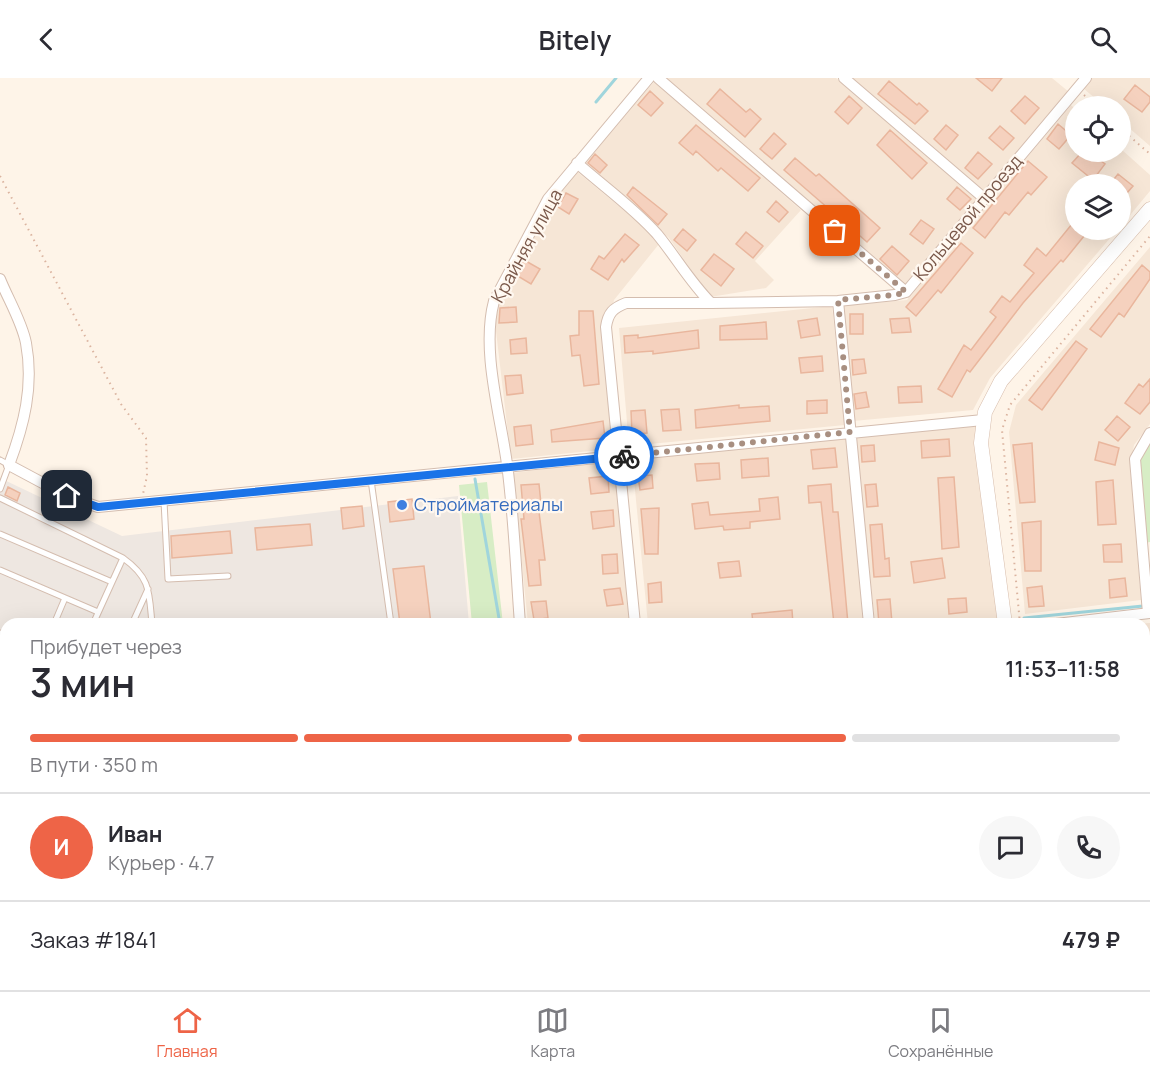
<!DOCTYPE html>
<html lang="ru">
<meta charset="utf-8">
<style>
body{margin:0;font-family:Manrope,sans-serif;background:#f7f7f7;color:#2b2b33;height:100vh;display:flex;flex-direction:column;font-size:22px;white-space:nowrap}
*{box-sizing:border-box;margin:0}
p{font-size:20px;color:#7c7c81}
.icon{flex:none;width:33px;height:33px;fill:none;stroke:currentColor;stroke-width:2;stroke-linecap:round;stroke-linejoin:round}
.map{position:relative;flex:1;overflow:hidden}
.details{position:absolute;left:0px;top:540px;width:1150px;height:372px;display:flex;flex-direction:column;background:#fff;border-radius:18px 18px 0 0;box-shadow:0 6px 24px #0002}
.details>*{flex:none}
.buttons{position:absolute;left:1065px;top:18px;display:grid;gap:12px}
.buttons a{display:grid;place-items:center;width:66px;height:66px;border-radius:50%;background:#fff;box-shadow:0 6px 24px #0002;font-size:30px}
.pin{position:absolute;display:grid;place-items:center;width:51px;height:51px;color:#fff;margin:-26px;border-radius:12px;box-shadow:0 3px 9px #0006}
.courier{position:absolute;display:grid;place-items:center;width:60px;height:60px;margin:-30px;border:4px solid #1a73e8;border-radius:50%;background:#fff;color:#222;box-shadow:0 2px 8px #0007}
.summary em{font-style:normal;font-weight:600}
.summary div{display:flex;flex-direction:column-reverse}
.summary{display:flex;align-items:center;justify-content:space-between;height:102px;padding:0 30px}
h1{font-size:39px;font-weight:600;line-height:45px}
.bar{display:grid;grid-template-columns:repeat(4,1fr);gap:9px 6px;align-content:center;height:72px;padding:0 30px}
.bar i{height:8px;border-radius:4px;background:#e1e1e2}
.bar .selected{background:#ee6447}
.bar p{grid-column:span 4}
.line{display:flex;align-items:center;gap:15px;padding:0 30px;border-top:2px solid #e1e1e2}
.line div{flex:1}
.round{display:grid;place-items:center;flex:none;width:63px;height:63px;border-radius:32px;background:#f7f7f7}
header{display:flex;justify-content:space-between;align-items:center;height:78px;padding:0 30px;background:#fff;font-size:27px;font-weight:600}
.dock{display:flex;justify-content:space-around;align-items:center;height:84px;border-top:2px solid #e1e1e2;background:#fff;font-size:16px;color:#7c7c81}
.dock a{display:grid;justify-items:center;gap:3px}
.dock .selected{color:#ee6447}
.map>svg:first-child{display:block}
.residential{fill:#f6e6d6}
.industrial{fill:#eee7e1}
.green{fill:#d7edc5}
.lines{fill:none;stroke-linecap:round;stroke-linejoin:round}
.stream{stroke:#a0d5dc;stroke-width:3}
.building{fill:#f5d1be;stroke:#e9b69d;stroke-width:1.5}
.service-casing{stroke:#d4bdaf;stroke-width:7}
.minor-casing{stroke:#d4bdaf;stroke-width:12}
.secondary-casing{stroke:#d7bdac;stroke-width:15}
.path{stroke:#dbb4a0;stroke-width:2;stroke-dasharray:1.5 4.5;stroke-linecap:butt}
.service{stroke:#fff;stroke-width:5}
.minor{stroke:#fff;stroke-width:10}
.secondary{stroke:#fff;stroke-width:14}
.rail-casing{stroke:#b6a4c9;stroke-width:5}
.rail{stroke:#fff8f0;stroke-width:3;stroke-dasharray:9;stroke-linecap:butt}
.done{stroke:#a88f81;stroke-width:6;stroke-dasharray:0 10.8}
.route{stroke:#1a73e8;stroke-width:8}
.shop-dot{fill:#3f7fe0;stroke:#fff8f0;stroke-width:2}
.labels{text-anchor:middle;stroke-width:4.5;stroke-linejoin:round;paint-order:stroke}
.street-label{font-size:18px;fill:#7a584a;stroke:#fff8f0}
.shop-label{font-size:18px;fill:#366cbe;stroke:#fff8f0;text-anchor:start}
</style>
<header><svg class="icon" aria-label="back" viewBox="0 0 24 24"><path d="M15 5l-7 7 7 7"/></svg>Bitely<svg class="icon" aria-label="search" viewBox="0 0 24 24"><circle cx="10" cy="10" r="6"/><path d="M15 15l6 6"/></svg></header>
<div class="map">
<svg width="1150" height="912" viewBox="0 0 1150 912">
<rect width="100%" height="100%" fill="#fef4e8"/>
<path class="residential" d="M664 0H836L978 121 905 207Z
M851 0H1052L1069 14 984 113Z
M1092 0H1150V68L1121 43 1120 28H1104L1083 10Z
M654 4 801 132 755 183 774 202 766 210 710 219 669 160 581 84Z
M1071 27 1075 31 1076 74H1120L1121 71 1150 97V113L1121 148 1120 106H1076V152H1117L990 300 973 332 853 343 842 228 907 222Z
M575 92 655 158 659 166 614 222 609 244 621 370 511 381 494 236 499 222 536 154Z
M1150 169V346L1134 367 1130 388 1141 522 1025 536 1009 354 1016 327Z
M832 228 845 347 629 368 619 250Z
M979 348 997 540 948 546H875L855 358Z
M847 359 865 546H648L632 381Z
M622 381 638 546H528L513 395Z
M1150 545V691L1145 692 1144 546H1135Z
M1145 708H1150V861L1145 862Z
M1150 876V912H1058V906H1144L1145 877Z
M566 906H713L652 912H566Z
M850 906H1036V912H786Z"/>
<path class="industrial" d="M0 400 122 458 458 418 469 546H6V678L0 675Z"/>
<path class="green" d="M1150 363V464L1145 465C1142 433 1129 390 1150 363Z
M487 404 503 546H472L459 407Z
M143 906H374L385 912H141Z
M401 906H545V912H412Z"/>
<g class="lines">
<path class="stream" d="M596 24 616 0
M475 401 500 546
M1024 540 1143 528
M968 546 988 543
M58 912 64 906"/>
</g>
<path class="building" d="M976 0H1002L992 13Z
M889 3 917 27 919 25 928 33 915 46 878 16Z
M1135 7 1150 19V24L1142 34 1124 21Z
M720 11 746 34 750 31 761 41 745 59 707 26Z
M650 13 663 25 651 38 638 27Z
M849 18 862 30 848 46 835 34Z
M1025 18 1039 30 1025 46 1011 33Z
M1058 46 1071 57 1059 71 1047 61Z
M696 47 760 100 748 113 721 90 718 93 696 73 693 77 679 65Z
M946 47 958 57 946 72 934 61Z
M1000 48 1014 60 1003 72 989 60Z
M890 52 927 85 912 101 877 67Z
M774 55 786 66 772 81 760 71Z
M978 74 992 86 978 101 965 90Z
M1082 74H1089L1105 86 1093 102 1072 85Z
M595 76 607 87 600 95 588 85Z
M795 80 816 98 819 96 880 150 867 164 784 92Z
M1028 83 1047 99 1031 117 1028 114 1009 137 1005 134 985 160 973 150Z
M1118 96 1133 108 1120 123V106H1110Z
M633 109 667 136 658 147 627 117Z
M957 109 971 121 960 132 947 121Z
M566 115 578 121 569 136 558 129Z
M776 123 788 134 779 144 767 134Z
M1076 141V152H1089L1063 184 1061 182 1023 225 970 294 967 292 952 319 938 311 964 267 971 272 996 239 990 234 1002 218 1010 224 1034 195 1024 187 1037 170 1046 178Z
M921 142 934 151 923 166 910 156Z
M683 151 696 162 687 173 674 162Z
M746 154 763 168 753 180 736 166Z
M625 156 639 167 624 184 622 181 608 202 591 191 599 178 604 181Z
M961 165 973 175 941 215 938 212 916 238 906 229Z
M892 168 909 183 897 197 880 181Z
M714 176 734 191 721 208 701 192Z
M524 182 540 191 531 206 516 197Z
M1142 187 1150 194V201L1124 239 1119 235 1101 259 1090 251Z
M516 229 517 244 499 245 500 230Z
M579 233H593L599 306 584 308 580 277 572 278 570 258 579 257Z
M850 236H863V256H850Z
M817 240 820 257 801 260 798 243Z
M909 240 911 254 892 255 890 241Z
M766 244 767 261 720 262V248Z
M698 252 699 270 653 276V273L625 275 624 258 638 257V260Z
M526 260 527 275 511 276 510 262Z
M1076 263 1087 271 1042 332 1029 322Z
M822 278 823 293 801 295 799 280Z
M864 281 866 295 853 297 852 282Z
M521 297 523 315 507 317 505 298Z
M1150 301V324L1140 336 1125 325 1139 306 1143 309Z
M921 308 922 324 899 325 898 309Z
M866 314 869 329 856 331 854 316Z
M827 322V335L807 336V323Z
M739 327V330L769 328 770 343 696 350 695 332Z
M679 331 681 352 663 353 661 332Z
M645 332 647 355 632 356 631 333Z
M1117 338 1130 349 1118 363 1105 352Z
M603 343 605 360 552 364 551 352Z
M531 347 533 366 516 368 514 349Z
M949 361 950 378 922 380 921 363Z
M1099 364 1119 370 1115 387 1095 382Z
M1032 365 1035 424 1020 425 1013 367Z
M874 367 875 383 862 384 861 368Z
M835 370 837 389 813 391 811 372Z
M768 380 769 398 742 400 741 382Z
M719 385 720 401 697 403 695 386Z
M652 397 653 410 640 412 638 398Z
M608 398 609 414 591 416 589 400Z
M954 399 959 469 942 471 938 400Z
M1113 402 1116 446 1098 447 1096 404Z
M539 406 541 426H538L545 482H539L541 507 529 508 521 441H524L521 407Z
M831 406 833 434H838L848 546H834L821 424 809 425 808 408Z
M876 406 878 428 867 429 865 407Z
M8 409 20 415 17 423 5 417Z
M778 419 780 441 750 444V450L724 452 723 448 695 451 692 426 708 424 710 437 760 433 759 421Z
M412 421 414 441 390 444 388 424Z
M362 428 364 448 343 451 341 430Z
M659 430 658 476H645L641 431Z
M613 432 614 448 593 451 591 434Z
M1041 443V493H1025L1022 445Z
M310 446 312 467 257 472 255 450Z
M882 446 885 481 889 480 890 498 874 499 870 447Z
M230 453 232 475 172 480 171 458Z
M1121 466 1122 484H1104L1103 467Z
M617 476 618 495 603 496 602 477Z
M942 480 945 500 914 505 911 484Z
M739 483 741 498 720 500 718 485Z
M424 488 431 546H400L393 491Z
M1125 500 1127 518 1110 520 1109 502Z
M661 504 662 524 649 525 648 506Z
M1042 508 1044 528 1029 529 1027 510Z
M620 510 623 526 607 528 604 512Z
M966 520 967 534 949 536 948 521Z
M890 521 892 545 879 546 877 522Z
M546 523 548 540 534 542 531 524Z
M792 532 793 546H753L752 536Z"/>
<g class="lines">
<g class="service-casing">
<path id="service" d="M0 382 9 387 0 411
M371 402 391 546
M0 420 123 480C151 500 149 514 152 546
M164 423 168 501 228 498
M0 456 112 504
M0 492 98 534
M54 546 65 520
M93 546 123 480
M132 546 148 511
M0 555 6 631"/>
</g>
<g class="minor-casing">
<path id="minor" d="M658 0 906 214
M844 0 985 121
M577 85C603 108 634 130 657 156 676 179 690 204 711 225L838 223 895 217 906 214 1086 0
M0 201C8 221 22 244 26 265 34 308 24 347 9 387L67 418 98 429 983 342
M838 223 869 546
M1148 535 1135 381 1150 355
M520 546C516 493 514 439 507 386 500 335 481 272 494 223L548 121 649 0
M635 546 606 249C608 235 613 230 626 225H711
M1056 546 1150 535
M1144 701H1150
M1144 870 1150 869
M559 906 560 912
M719 912 780 906"/>
</g>
<g class="secondary-casing">
<path id="secondary" d="M1005 546 981 365 985 334 1001 303 1150 131
M1048 906V912"/>
</g>
<path class="path" d="M1084 17 1097 28
M1120 50 1150 76
M0 98 121 326 146 360 147 398 143 416
M1020 546 1002 352 1010 327 1150 158
M505 906 506 912
M1063 906V912"/>
<use href="#service" class="service"/>
<use href="#minor" class="minor"/>
<use href="#secondary" class="secondary"/>
<g class="rail-casing">
<path id="rail" d="M0 692 6 696
M383 906 394 912"/>
</g>
<use href="#rail" class="rail"/>
</g>
<g class="lines">
<path class="done" d="M624 378 850 354 838 222 895 217 906 214 835 153"/>
<path class="route" d="M67 418 98 429 624 378"/>
</g>
<circle class="shop-dot" cx="402" cy="427" r="6"/>
<g class="labels">
<g class="street-label">
<text transform="translate(968 140) rotate(-50)" y="6">Кольцевой проезд</text>
<text transform="translate(527 168) rotate(-61)" y="6">Крайняя улица</text>
</g>
<g class="shop-label">
<text x="414" y="433">Стройматериалы</text>
</g>
</g>
</svg>
<div class="buttons">
<a><svg class="icon" aria-label="locate" viewBox="0 0 24 24"><circle cx="12" cy="12" r="6"/><path d="M12 2v4M12 18v4M2 12h4M18 12h4"/></svg></a>
<a><svg class="icon" aria-label="layers" viewBox="0 0 24 24"><path d="M12 4l9 5-9 5-9-5zM3 14l9 5 9-5"/></svg></a>
</div>
<div class="pin" style="left:835px;top:153px;background:#ea580c"><svg class="icon" aria-label="bag" viewBox="0 0 24 24"><path d="M5 8h14l-1 12H6zM9 8a3 3 0 0 1 6 0"/></svg></div>
<div class="pin" style="left:67px;top:418px;background:#1f2937"><svg class="icon" aria-label="home" viewBox="0 0 24 24"><path d="M3 11l9-7 9 7M6 9v11h12V9"/></svg></div>
<div class="courier" style="left:624px;top:378px"><svg class="icon" aria-label="bike" viewBox="0 0 24 24"><circle cx="6" cy="16" r="4"/><circle cx="18" cy="16" r="4"/><path d="M6 16l4-8h5l3 8M10 8l3 8H6M13 5h3"/></svg></div>
<section class="details">
<div class="summary"><div><h1>3 мин</h1><p>Прибудет через</p></div><em>11:53–11:58</em></div>
<div class="bar"><i class="selected"></i><i class="selected"></i><i class="selected"></i><i></i><p>В пути · 350 m</p></div>
<div class="line" style="height:108px"><b class="round" style="background:#ee6447;color:#fff">И</b><div><b>Иван</b><p>Курьер · 4.7</p></div><a class="round"><svg class="icon" aria-label="chat" viewBox="0 0 24 24"><path d="M4 5h16v11H9l-5 4z"/></svg></a><a class="round"><svg class="icon" aria-label="phone" viewBox="0 0 24 24"><path d="M5 4h4l2 5-3 2q2 4 5 5l2-3 5 2v4C11 20 4 13 5 4z"/></svg></a></div>
<div class="line" style="height:78px"><div>Заказ #1841</div><b>479 ₽</b></div>
</section>
</div>
<nav class="dock">
<a class="selected"><svg class="icon" aria-label="home" viewBox="0 0 24 24"><path d="M3 11l9-7 9 7M6 9v11h12V9"/></svg>Главная</a>
<a><svg class="icon" aria-label="map" viewBox="0 0 24 24"><path d="M3 6l6-2 6 2 6-2v14l-6 2-6-2-6 2zM9 4v14M15 6v14"/></svg>Карта</a>
<a><svg class="icon" aria-label="saved" viewBox="0 0 24 24"><path d="M7 4h10v16l-5-4-5 4z"/></svg>Сохранённые</a>
</nav>
